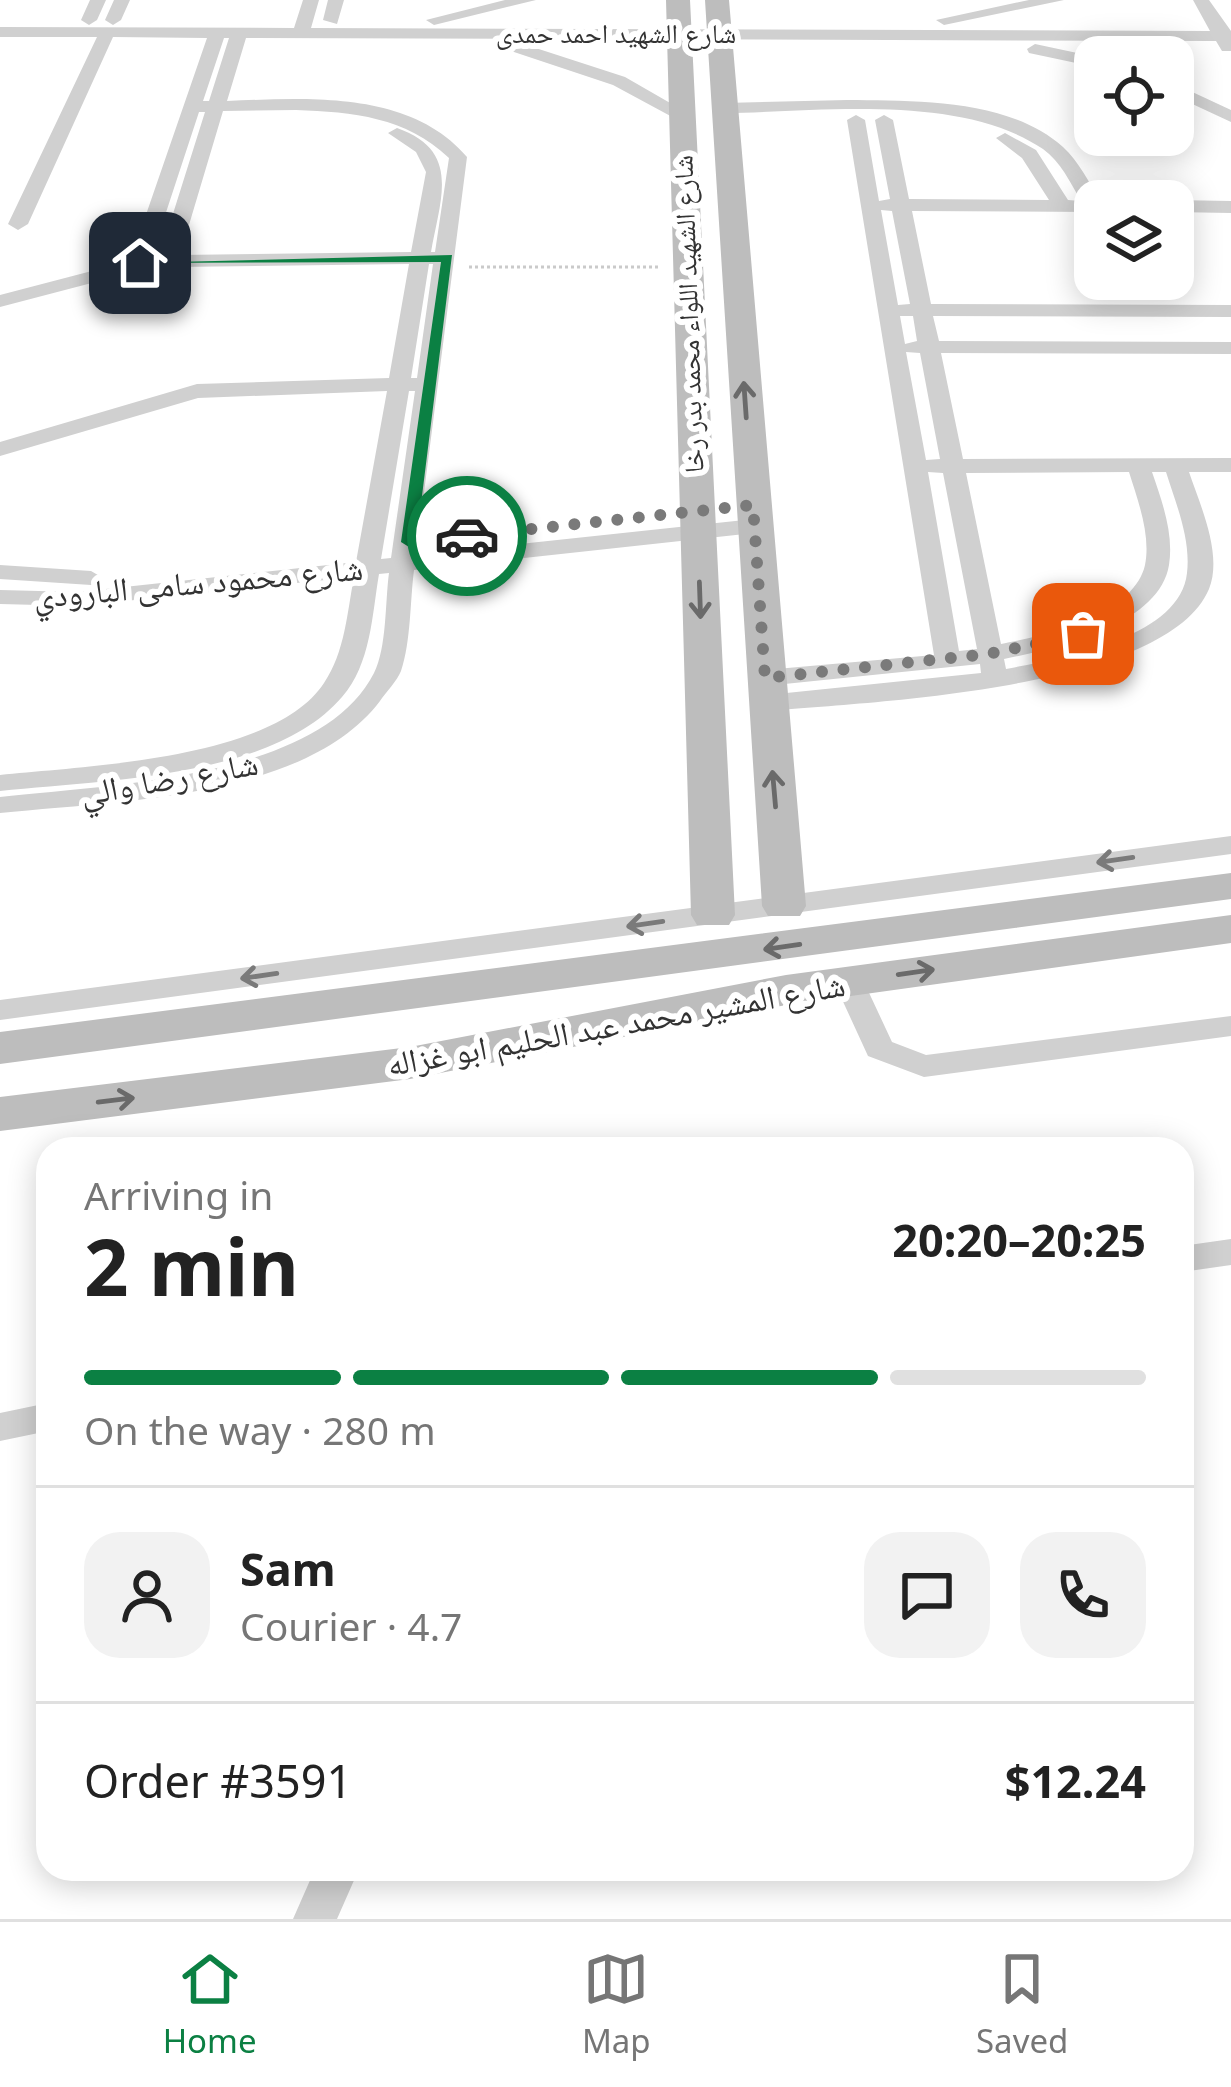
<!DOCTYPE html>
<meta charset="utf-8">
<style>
body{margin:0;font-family:"Noto Sans","Noto Naskh Arabic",sans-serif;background:#f2f2f2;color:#222;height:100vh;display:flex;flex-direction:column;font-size:45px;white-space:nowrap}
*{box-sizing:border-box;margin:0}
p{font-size:39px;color:#767676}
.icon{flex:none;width:66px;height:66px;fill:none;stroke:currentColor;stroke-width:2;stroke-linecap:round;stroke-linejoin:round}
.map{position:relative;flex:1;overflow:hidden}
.panel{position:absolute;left:36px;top:1137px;width:1158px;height:744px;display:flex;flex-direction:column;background:#fff;border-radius:36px;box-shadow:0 6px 30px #0003}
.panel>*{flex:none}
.fabs{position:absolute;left:1074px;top:36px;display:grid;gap:24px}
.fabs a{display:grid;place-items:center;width:120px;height:120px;border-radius:24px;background:#fff;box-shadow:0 6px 30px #0003;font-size:60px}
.pin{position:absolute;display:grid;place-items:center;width:102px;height:102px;color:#fff;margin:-51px;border-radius:24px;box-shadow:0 6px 18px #0006}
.courier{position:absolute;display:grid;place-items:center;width:120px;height:120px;margin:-60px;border:9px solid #0b8043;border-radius:50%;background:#fff;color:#222;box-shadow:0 3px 15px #0007}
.headline em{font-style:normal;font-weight:700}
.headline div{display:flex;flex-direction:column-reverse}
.headline{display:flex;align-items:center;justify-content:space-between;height:204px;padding:0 48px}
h1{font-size:78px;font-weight:700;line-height:90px}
.bar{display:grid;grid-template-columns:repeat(4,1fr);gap:18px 12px;align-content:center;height:144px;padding:0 48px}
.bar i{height:15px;border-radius:9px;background:#e0e0e0}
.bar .active{background:#0b8043}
.bar p{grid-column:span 4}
.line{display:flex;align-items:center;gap:30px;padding:0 48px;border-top:3px solid #e0e0e0}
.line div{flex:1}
.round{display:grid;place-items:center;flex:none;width:126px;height:126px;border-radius:36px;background:#f2f2f2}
.tab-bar{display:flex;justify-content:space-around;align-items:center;height:168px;border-top:3px solid #e0e0e0;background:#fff;font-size:33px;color:#767676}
.tab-bar a{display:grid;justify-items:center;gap:6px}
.tab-bar .active{color:#0b8043}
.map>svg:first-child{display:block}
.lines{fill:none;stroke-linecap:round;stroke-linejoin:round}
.path{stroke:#cacaca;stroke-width:3;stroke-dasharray:3 3;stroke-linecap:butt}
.street{fill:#d0d0d0;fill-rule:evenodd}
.secondary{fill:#bdbdbd;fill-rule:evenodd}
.oneway{stroke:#6a6a6a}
.oneway2{stroke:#7a7a7a}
.route{fill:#0b8043}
.done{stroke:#7a7a7a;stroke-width:12;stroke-dasharray:0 21.6}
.labels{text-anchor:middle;stroke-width:12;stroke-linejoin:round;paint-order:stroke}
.far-street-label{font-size:27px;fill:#333;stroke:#fff}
.street-label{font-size:33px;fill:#333;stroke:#fff}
</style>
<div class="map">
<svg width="1231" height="1919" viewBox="0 0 1231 1919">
<rect width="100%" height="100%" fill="#fff"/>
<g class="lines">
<path class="path" d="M469 267H660"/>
<path class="street" d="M90 0H106L97 20 89 25 81 20Z
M114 0H130L121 20 113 25 105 20Z
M303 0H319L311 28 1210 31 1193 0H1209L1231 31V51H1222L1216 41 246 38 227 101C307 98 410 90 467 157L416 555 754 519 766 526 754 533 414 570C410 601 411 641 401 671 397 681 386 692 380 701 305 800 113 801 0 813V797C103 785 320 780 374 673 387 647 385 602 389 573L379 574C372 615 371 664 342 697 272 779 100 780 0 791V775C84 766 274 760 324 683 345 652 347 613 354 577L78 606 0 604V590L78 592 356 562 387 391 198 398 0 456V442L197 384 389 378 409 264 176 267 171 277H157L154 267 148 269 142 281H128L126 274 0 307V295L130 261 207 38 113 37 28 224 18 230 8 224 97 37H0V27L294 28ZM224 38H229L209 101H203ZM296 110C353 112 406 117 449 158L435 252H431C440 199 462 151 397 128L388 133 416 152 426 172 411 252 180 255 223 111ZM199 112H205L160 255H152ZM429 264H433L417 378H411ZM409 391H415L391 558 381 559Z
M328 0H344L337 24 323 20Z
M505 0H536L434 25 426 20Z
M1029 0H1064L944 25 936 20Z
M511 40 625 77 691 115 676 119 613 85 505 49 503 45Z
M1035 44 1096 57 1095 67 1029 53 1027 49Z
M1173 83 1231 110V122L1173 95Z
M847 100C915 101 1008 98 1063 147 1079 162 1089 182 1100 201H1095L1093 212 912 211 931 304 1231 305V317L933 316 939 341 1231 342V354L941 353 963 459 1231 458V472H1189C1200 505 1223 554 1209 589 1166 691 866 702 767 711L754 703 767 695 981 673 980 664 765 686 752 678 765 670 934 655 847 120 856 115 865 120 879 201 890 199 875 120 884 115 893 120 909 199 1049 200 1022 158 996 138 1005 133 1036 150 1068 200 1081 201C1070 182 1061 162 1043 149 960 93 820 112 724 113L715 108 724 103ZM881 210 892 211 910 304 898 305ZM900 316H913L917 341 905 344ZM906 352 920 353 940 459 926 460ZM928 472 943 473 977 649 959 651ZM1129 472C1138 501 1151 535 1145 565 1134 615 1044 636 1001 644L966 473ZM1152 472H1166C1176 504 1191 539 1187 573 1180 639 1058 659 1006 669L1004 659C1054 649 1159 626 1169 565 1174 534 1162 501 1152 472Z
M1173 200 1231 201V213L1173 212Z
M0 565 91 571 103 578 91 585 0 579Z
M1231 836V854L0 1020V1000Z
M849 972 864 982 892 1042 926 1055 1231 1016V1036L924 1077 868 1056 834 982Z
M1231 1239V1265L1182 1272V1246Z
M48 1403V1431L0 1441V1413Z
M315 1869H359L337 1919H293Z"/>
<path class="secondary" d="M666 0H690L735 915 729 925H697L691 915Z
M705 0H729L806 906 800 916H768L762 906Z
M1231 873V899L0 1064V1032Z
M1231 915V943L786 1005 410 1079 0 1131V1097L410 1047 786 975Z"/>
</g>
<defs><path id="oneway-shaft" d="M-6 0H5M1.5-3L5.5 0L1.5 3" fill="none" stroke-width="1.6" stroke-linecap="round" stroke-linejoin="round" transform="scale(3)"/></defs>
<g class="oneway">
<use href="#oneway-shaft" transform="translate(745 400) rotate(-94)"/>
<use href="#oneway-shaft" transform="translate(700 600) rotate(88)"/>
<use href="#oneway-shaft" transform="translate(774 789) rotate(-95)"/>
<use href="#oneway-shaft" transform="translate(782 947) rotate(172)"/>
<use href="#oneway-shaft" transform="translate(916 972) rotate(-8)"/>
<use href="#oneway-shaft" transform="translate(116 1100) rotate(-7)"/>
</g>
<g class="oneway2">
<use href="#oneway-shaft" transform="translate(1115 860) rotate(172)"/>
<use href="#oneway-shaft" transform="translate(645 924) rotate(172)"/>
<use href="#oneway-shaft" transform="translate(259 976) rotate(172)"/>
</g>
<path class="route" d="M452 255 417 536 467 531 474 536 409 547 401 542 441 262 133 263Z"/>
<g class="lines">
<path class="done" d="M467 536 753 505 765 678 988 654 1083 634"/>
</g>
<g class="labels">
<g class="far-street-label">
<text x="616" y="43">شارع الشهيد احمد حمدى</text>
<text transform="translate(689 314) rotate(-92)" y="9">شارع الشهيد اللواء محمد بدر رخا</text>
</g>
<g class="street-label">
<text transform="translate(198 582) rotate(-5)" y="12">شارع محمود سامى البارودي</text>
<text transform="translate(169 778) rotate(-10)" y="12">شارع رضا والي</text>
<text transform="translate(616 1024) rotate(-10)" y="12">شارع المشير محمد عبد الحليم ابو غزاله</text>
</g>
</g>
</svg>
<div class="fabs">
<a><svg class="icon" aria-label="locate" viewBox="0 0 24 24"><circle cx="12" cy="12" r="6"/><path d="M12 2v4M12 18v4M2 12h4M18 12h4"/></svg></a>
<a><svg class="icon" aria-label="layers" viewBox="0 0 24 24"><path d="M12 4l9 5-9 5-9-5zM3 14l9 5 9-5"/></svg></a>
</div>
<div class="pin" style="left:1083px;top:634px;background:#ea580c"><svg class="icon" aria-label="bag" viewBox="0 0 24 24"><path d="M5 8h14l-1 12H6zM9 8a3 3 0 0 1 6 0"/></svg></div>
<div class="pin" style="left:140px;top:263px;background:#1f2937"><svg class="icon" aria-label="home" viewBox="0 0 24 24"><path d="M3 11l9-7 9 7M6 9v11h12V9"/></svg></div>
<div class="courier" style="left:467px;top:536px"><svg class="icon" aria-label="car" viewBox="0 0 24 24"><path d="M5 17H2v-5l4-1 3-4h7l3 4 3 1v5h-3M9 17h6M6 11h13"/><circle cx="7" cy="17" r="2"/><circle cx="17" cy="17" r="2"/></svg></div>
<section class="panel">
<div class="headline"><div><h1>2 min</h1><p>Arriving in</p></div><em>20:20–20:25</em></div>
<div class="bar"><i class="active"></i><i class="active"></i><i class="active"></i><i></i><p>On the way · 280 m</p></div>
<div class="line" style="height:216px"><a class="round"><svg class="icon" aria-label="person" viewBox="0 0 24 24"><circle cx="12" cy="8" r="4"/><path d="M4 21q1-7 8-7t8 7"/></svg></a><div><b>Sam</b><p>Courier · 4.7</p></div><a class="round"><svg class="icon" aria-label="chat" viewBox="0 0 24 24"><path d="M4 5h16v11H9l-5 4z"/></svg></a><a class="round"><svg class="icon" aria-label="phone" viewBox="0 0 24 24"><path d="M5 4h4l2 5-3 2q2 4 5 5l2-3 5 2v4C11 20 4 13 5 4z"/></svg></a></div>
<div class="line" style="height:156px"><div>Order #3591</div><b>$12.24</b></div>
</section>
</div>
<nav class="tab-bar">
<a class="active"><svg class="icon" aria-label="home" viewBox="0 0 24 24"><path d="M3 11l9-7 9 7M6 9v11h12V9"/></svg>Home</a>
<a><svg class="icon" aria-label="map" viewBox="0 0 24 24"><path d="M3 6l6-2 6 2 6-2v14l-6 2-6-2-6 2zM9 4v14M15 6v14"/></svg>Map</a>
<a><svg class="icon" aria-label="saved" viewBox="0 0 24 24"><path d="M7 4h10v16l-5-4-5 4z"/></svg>Saved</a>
</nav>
